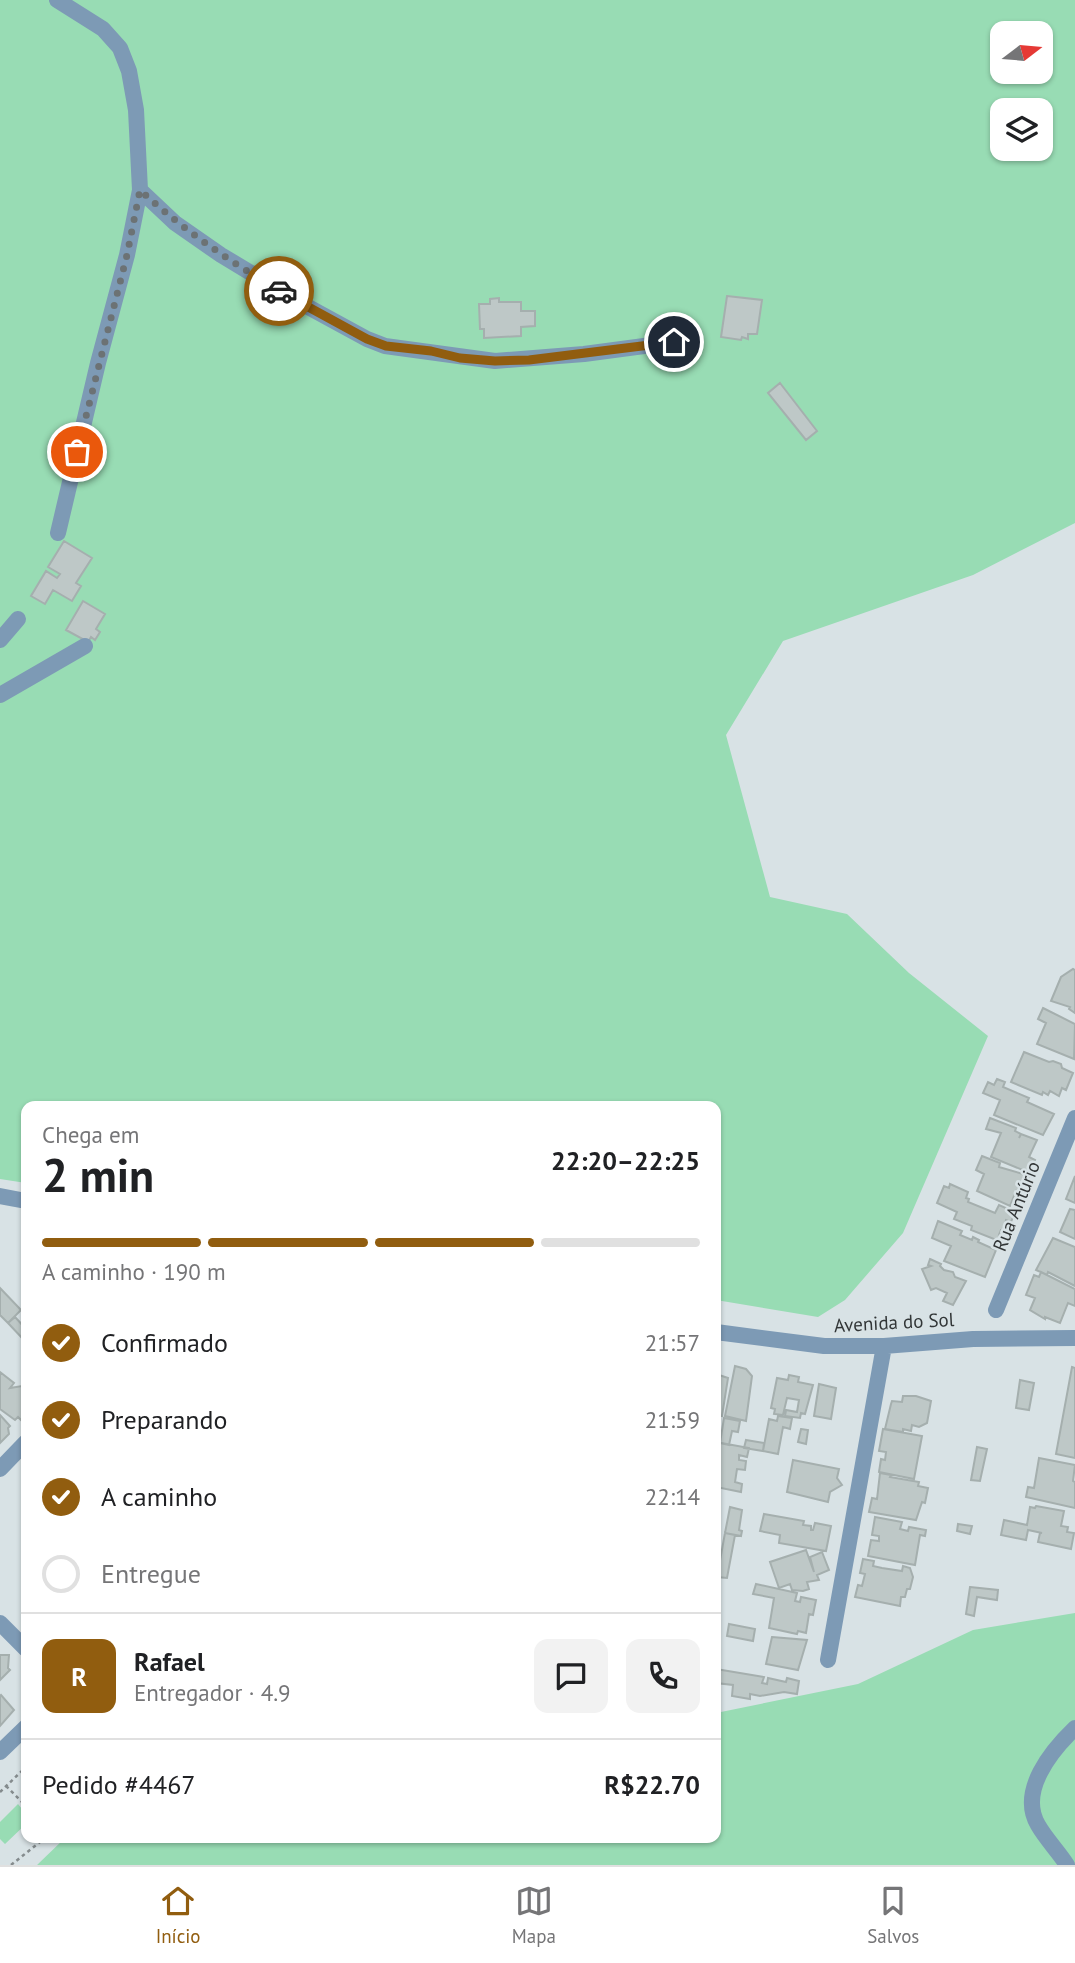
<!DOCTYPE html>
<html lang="pt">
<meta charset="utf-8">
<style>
body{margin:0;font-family:"PT Sans",sans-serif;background:#f2f2f2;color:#202124;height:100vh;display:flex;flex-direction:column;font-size:26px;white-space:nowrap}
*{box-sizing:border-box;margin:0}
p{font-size:23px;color:#757577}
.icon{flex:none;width:38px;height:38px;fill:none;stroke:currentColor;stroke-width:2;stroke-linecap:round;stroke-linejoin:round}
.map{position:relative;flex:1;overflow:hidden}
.details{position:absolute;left:21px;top:1101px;width:700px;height:742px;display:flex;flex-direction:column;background:#fff;border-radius:14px;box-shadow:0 2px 5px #0004}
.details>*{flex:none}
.needle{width:46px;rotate:74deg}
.tools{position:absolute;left:990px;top:21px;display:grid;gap:14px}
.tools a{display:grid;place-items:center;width:63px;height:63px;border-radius:14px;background:#fff;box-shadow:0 2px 5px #0004;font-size:35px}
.pin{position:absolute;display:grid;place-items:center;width:60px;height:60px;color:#fff;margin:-30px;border:4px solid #fff;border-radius:50%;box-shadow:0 2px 7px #0007}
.courier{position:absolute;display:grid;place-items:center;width:70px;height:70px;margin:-35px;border:5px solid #915d0f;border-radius:50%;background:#fff;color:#222;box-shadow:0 2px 9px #0007}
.summary em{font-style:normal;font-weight:600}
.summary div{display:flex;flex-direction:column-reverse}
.summary{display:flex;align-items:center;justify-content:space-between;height:119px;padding:0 21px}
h1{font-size:46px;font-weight:600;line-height:52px}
.bar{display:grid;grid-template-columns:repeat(4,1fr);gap:10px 7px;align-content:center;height:84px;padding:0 21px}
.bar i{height:9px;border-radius:5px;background:#e0e0e0}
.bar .on{background:#915d0f}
.bar p{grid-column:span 4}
.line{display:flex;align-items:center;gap:18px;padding:0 21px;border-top:2px solid #e0e0e0}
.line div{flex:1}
.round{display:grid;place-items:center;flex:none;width:74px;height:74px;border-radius:14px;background:#f2f2f2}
ol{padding:0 21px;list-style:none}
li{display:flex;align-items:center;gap:21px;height:77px}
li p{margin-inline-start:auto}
li .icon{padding:7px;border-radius:50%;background:#915d0f;color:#fff;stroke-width:4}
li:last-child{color:#757577}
li i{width:38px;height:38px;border:4px solid #e0e0e0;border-radius:50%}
.dock{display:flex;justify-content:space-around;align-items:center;height:98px;border-top:2px solid #e0e0e0;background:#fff;font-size:19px;color:#757577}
.dock a{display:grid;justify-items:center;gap:4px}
.dock .on{color:#915d0f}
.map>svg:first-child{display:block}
.green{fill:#98dcb4;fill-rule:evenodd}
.building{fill:#bec8c7;stroke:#a5afae;stroke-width:2}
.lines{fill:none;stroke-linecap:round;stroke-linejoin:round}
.path{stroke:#848b8d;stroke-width:2.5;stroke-dasharray:3.5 3.5;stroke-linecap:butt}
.minor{stroke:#7d9ab5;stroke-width:16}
.done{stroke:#6c7274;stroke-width:7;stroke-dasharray:0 12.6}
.route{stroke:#915d0f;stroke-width:9}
.labels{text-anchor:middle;stroke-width:5;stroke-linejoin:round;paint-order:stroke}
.street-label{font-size:19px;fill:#323637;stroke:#d8e2e5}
</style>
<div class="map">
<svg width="1075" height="1865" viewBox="0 0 1075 1865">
<rect width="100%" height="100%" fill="#d8e2e5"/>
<path class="green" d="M0 0H1075V523L973 575 783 641 726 735 770 897 847 914 909 973 988 1036 903 1233 845 1300 818 1317 716 1300V1106H26V1183L0 1179ZM1003 33H1041V72H1003ZM1003 110H1041V149H1003Z
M1075 1613V1865H37L65 1838H716V1713L858 1684 973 1630Z
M18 1804 26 1814V1824L5 1844 0 1839V1822Z"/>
<path class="building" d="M727 296 762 300 757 334H748V339L742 337 741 340 721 337Z
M499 298V302H521V311H535V326L521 327V336L484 338V329H480L479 304H490V299Z
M780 383 817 431 806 440 768 393Z
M64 541 92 558 76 583 81 586 72 601 53 590 45 604 31 596 46 571 57 578 60 574 48 567Z
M83 601 105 614 96 629 100 632 95 640 91 637 88 642 66 630Z
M1073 969 1075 970V1013L1069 1009 1070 1007 1051 1001 1061 977Z
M1043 1008 1075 1024 1074 1059 1037 1044 1046 1023 1038 1019Z
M1024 1052 1049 1062 1053 1061 1061 1064 1062 1068 1073 1073 1066 1090 1062 1088 1059 1096 1050 1091 1048 1095 1043 1092 1042 1095 1011 1082Z
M997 1079 1005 1082 1003 1087 1029 1098 1027 1102 1054 1114 1043 1135 994 1115 1000 1100 983 1093 988 1082 994 1085Z
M990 1118 1016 1128 1015 1131 1021 1134 1019 1138 1021 1134 1037 1140 1029 1157 1035 1160 1030 1173 991 1157 1001 1133 986 1129Z
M982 1156 1000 1163 999 1167 1030 1176 1022 1193 1016 1191 1010 1206 977 1191 984 1174 976 1170Z
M1075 1176V1203L1066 1199Z
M950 1184 968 1192 966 1198 969 1199 968 1202 995 1213 999 1205 1015 1212 1011 1222 1006 1220 1004 1230H1001L999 1235 1002 1236 999 1241 971 1230 972 1226 954 1219 957 1212 937 1203 944 1186 949 1188Z
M1070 1209 1075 1210V1239L1060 1232Z
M938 1221 962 1231 960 1235 972 1240 973 1237 979 1240 978 1242 996 1250 985 1277 944 1261 951 1246 932 1238Z
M1053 1238 1075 1247V1286L1048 1272 1047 1275 1036 1270Z
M930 1259 941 1264 940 1266 944 1270 953 1272 955 1277 966 1281 953 1305 943 1301 947 1293 936 1288 931 1290 922 1269 931 1266 928 1265Z
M1041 1272 1075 1289V1306L1068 1303 1060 1323 1045 1317V1319L1030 1310 1035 1298 1026 1295 1034 1275 1039 1277Z
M0 1288 21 1310 8 1323 0 1315Z
M15 1317 26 1329V1336L23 1339 8 1323Z
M735 1366 746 1369 752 1376 746 1421 725 1416Z
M1072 1367 1075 1368V1458L1056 1454Z
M0 1372 14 1383 10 1388 22 1386 26 1391V1415L21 1420 18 1417 15 1420 0 1409Z
M716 1374 728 1378 722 1416 716 1415Z
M789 1375 799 1377 798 1382 813 1385 805 1414 801 1413 800 1418 785 1416 786 1410 797 1412 799 1400 787 1398 783 1415 774 1414 775 1409 771 1408 777 1378 788 1380Z
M1020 1380 1034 1383 1029 1410 1016 1408Z
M819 1384 836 1388 831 1419 814 1416Z
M903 1396H916L931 1401 927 1423 919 1427 912 1425 911 1431 903 1429V1432L885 1429 891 1404 892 1401 902 1402Z
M0 1415 10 1426 8 1428 9 1434 0 1443Z
M778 1416 792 1418 790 1429 783 1427 778 1454 763 1451 769 1419 777 1421Z
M724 1418 740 1421 738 1432 732 1431 729 1445 720 1443Z
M801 1429 808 1430 806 1444 798 1442Z
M883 1429 922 1436 914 1479 879 1472 881 1459 885 1460 886 1452 879 1451Z
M746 1440 764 1443 763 1451 744 1448Z
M716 1442 749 1448 747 1457 739 1455V1460L746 1461 745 1470 737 1469 735 1482 742 1484 741 1492 716 1487Z
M977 1447 987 1449 980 1481 971 1480Z
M1039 1458 1075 1465 1073 1481 1075 1482V1508L1026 1497 1028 1487 1034 1488Z
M793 1460 839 1469 837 1478 842 1485 830 1492 828 1502 787 1492Z
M880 1473 891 1475 890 1477 919 1482 918 1486 928 1488 925 1503 922 1502 916 1520 869 1512 872 1498 877 1499Z
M1036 1506 1064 1511 1061 1526 1068 1527 1067 1532 1074 1533 1071 1549 1038 1542 1040 1533H1042L1028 1530 1026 1540 1001 1535 1004 1520 1027 1525 1030 1507 1035 1508Z
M730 1507 742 1510 739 1530 742 1531 741 1536 725 1533Z
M764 1514 804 1521 803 1525 811 1526V1530H813L815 1523 831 1526 826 1551 779 1543 780 1535 760 1531Z
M875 1517 902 1522 900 1529 908 1531 909 1527 926 1530 925 1536 920 1535 915 1565 868 1556 871 1540 879 1541V1536L872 1535Z
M958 1524 972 1526 970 1534 957 1531Z
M725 1533 735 1535 727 1578 717 1577Z
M806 1550 814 1572 810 1557 822 1552 829 1570 817 1575 819 1580 807 1582 809 1589 803 1591 792 1590 790 1584 779 1588 770 1562Z
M863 1559 874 1561 873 1566 882 1568 902 1571 903 1566 910 1568 913 1577 910 1589H907L905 1597H901L900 1606 855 1597 858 1585 862 1586 865 1574 860 1573Z
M756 1584 797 1593 795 1601 800 1602 801 1597 816 1600 813 1615 809 1614 806 1633 798 1631 797 1634 769 1628 774 1598 753 1594Z
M970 1587 998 1590 997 1600 977 1597 974 1616 966 1614Z
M729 1624 755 1629 753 1641 727 1636Z
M772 1637 807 1640 798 1670 766 1664Z
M0 1655H9L8 1668 10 1670 0 1680Z
M716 1669 764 1677 762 1683 767 1684 768 1678 786 1682 787 1678 799 1681 797 1694 784 1692 760 1696 750 1694V1699L732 1696 733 1685 716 1683Z
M1 1695 14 1710 0 1726V1696Z"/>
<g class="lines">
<path class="path" d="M6 1786 26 1806
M0 1792 26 1767
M11 1865 45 1838"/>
<path class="minor" d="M57 0 103 29 120 48 129 71 136 110 140 190 127 255 98 363 58 533
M140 190 175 223 221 255 299 302 367 339 385 346 495 361 584 354 674 342
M0 640 18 619
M0 695 85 646
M0 1196 26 1201
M996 1310 1075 1118
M716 1332 824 1346H884L973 1339 1075 1338
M0 1469 26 1442
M0 1623 26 1649
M828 1660 884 1346
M0 1752 26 1727
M1067 1865C1058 1851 1046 1839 1038 1825 1018 1791 1052 1750 1075 1728"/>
</g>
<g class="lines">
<path class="done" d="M77 452 127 255 140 190C186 232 227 259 279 291"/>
<path class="route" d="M279 291 367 339 386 346 431 351 460 358 495 361 529 360 674 342"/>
</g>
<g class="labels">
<g class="street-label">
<text transform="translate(1016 1206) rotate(-68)" y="7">Rua Antúrio</text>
<text transform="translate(894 1322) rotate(-3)" y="7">Avenida do Sol</text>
</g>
</g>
</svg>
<div class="tools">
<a><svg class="needle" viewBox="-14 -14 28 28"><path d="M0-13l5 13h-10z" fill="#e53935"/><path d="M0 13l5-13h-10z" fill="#757577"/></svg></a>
<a><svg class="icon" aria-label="layers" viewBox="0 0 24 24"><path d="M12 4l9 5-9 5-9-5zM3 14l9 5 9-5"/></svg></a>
</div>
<div class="pin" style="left:77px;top:452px;background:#ea580c"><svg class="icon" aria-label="bag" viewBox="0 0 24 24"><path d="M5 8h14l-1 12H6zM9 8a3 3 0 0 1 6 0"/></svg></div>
<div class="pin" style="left:674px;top:342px;background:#1f2937"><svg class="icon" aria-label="home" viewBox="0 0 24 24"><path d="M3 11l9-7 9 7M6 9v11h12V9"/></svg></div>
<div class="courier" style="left:279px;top:291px"><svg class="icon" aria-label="car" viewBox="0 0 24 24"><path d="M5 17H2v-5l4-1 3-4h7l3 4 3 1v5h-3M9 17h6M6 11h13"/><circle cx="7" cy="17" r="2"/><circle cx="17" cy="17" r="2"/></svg></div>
<section class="details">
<div class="summary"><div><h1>2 min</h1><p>Chega em</p></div><em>22:20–22:25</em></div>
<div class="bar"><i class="on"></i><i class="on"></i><i class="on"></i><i></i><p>A caminho · 190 m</p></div>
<ol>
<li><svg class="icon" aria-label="check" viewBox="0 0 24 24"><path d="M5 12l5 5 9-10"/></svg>Confirmado<p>21:57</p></li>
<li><svg class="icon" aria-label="check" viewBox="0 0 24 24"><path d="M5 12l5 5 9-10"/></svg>Preparando<p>21:59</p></li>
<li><svg class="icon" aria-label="check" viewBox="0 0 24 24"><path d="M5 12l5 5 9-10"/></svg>A caminho<p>22:14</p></li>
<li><i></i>Entregue</li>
</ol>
<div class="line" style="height:126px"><b class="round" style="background:#915d0f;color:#fff">R</b><div><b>Rafael</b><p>Entregador · 4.9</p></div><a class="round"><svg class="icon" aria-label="chat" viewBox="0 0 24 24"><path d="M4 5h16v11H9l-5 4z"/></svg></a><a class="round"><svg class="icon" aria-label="phone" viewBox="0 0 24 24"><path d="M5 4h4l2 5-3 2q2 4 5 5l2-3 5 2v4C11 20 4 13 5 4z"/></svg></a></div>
<div class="line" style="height:91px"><div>Pedido #4467</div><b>R$22.70</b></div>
</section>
</div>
<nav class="dock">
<a class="on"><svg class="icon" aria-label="home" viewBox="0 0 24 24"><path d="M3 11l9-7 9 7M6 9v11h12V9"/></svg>Início</a>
<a><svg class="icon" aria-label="map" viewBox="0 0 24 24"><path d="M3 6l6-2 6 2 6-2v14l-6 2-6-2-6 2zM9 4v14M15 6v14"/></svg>Mapa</a>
<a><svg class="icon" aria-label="saved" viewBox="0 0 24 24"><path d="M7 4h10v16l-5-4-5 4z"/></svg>Salvos</a>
</nav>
